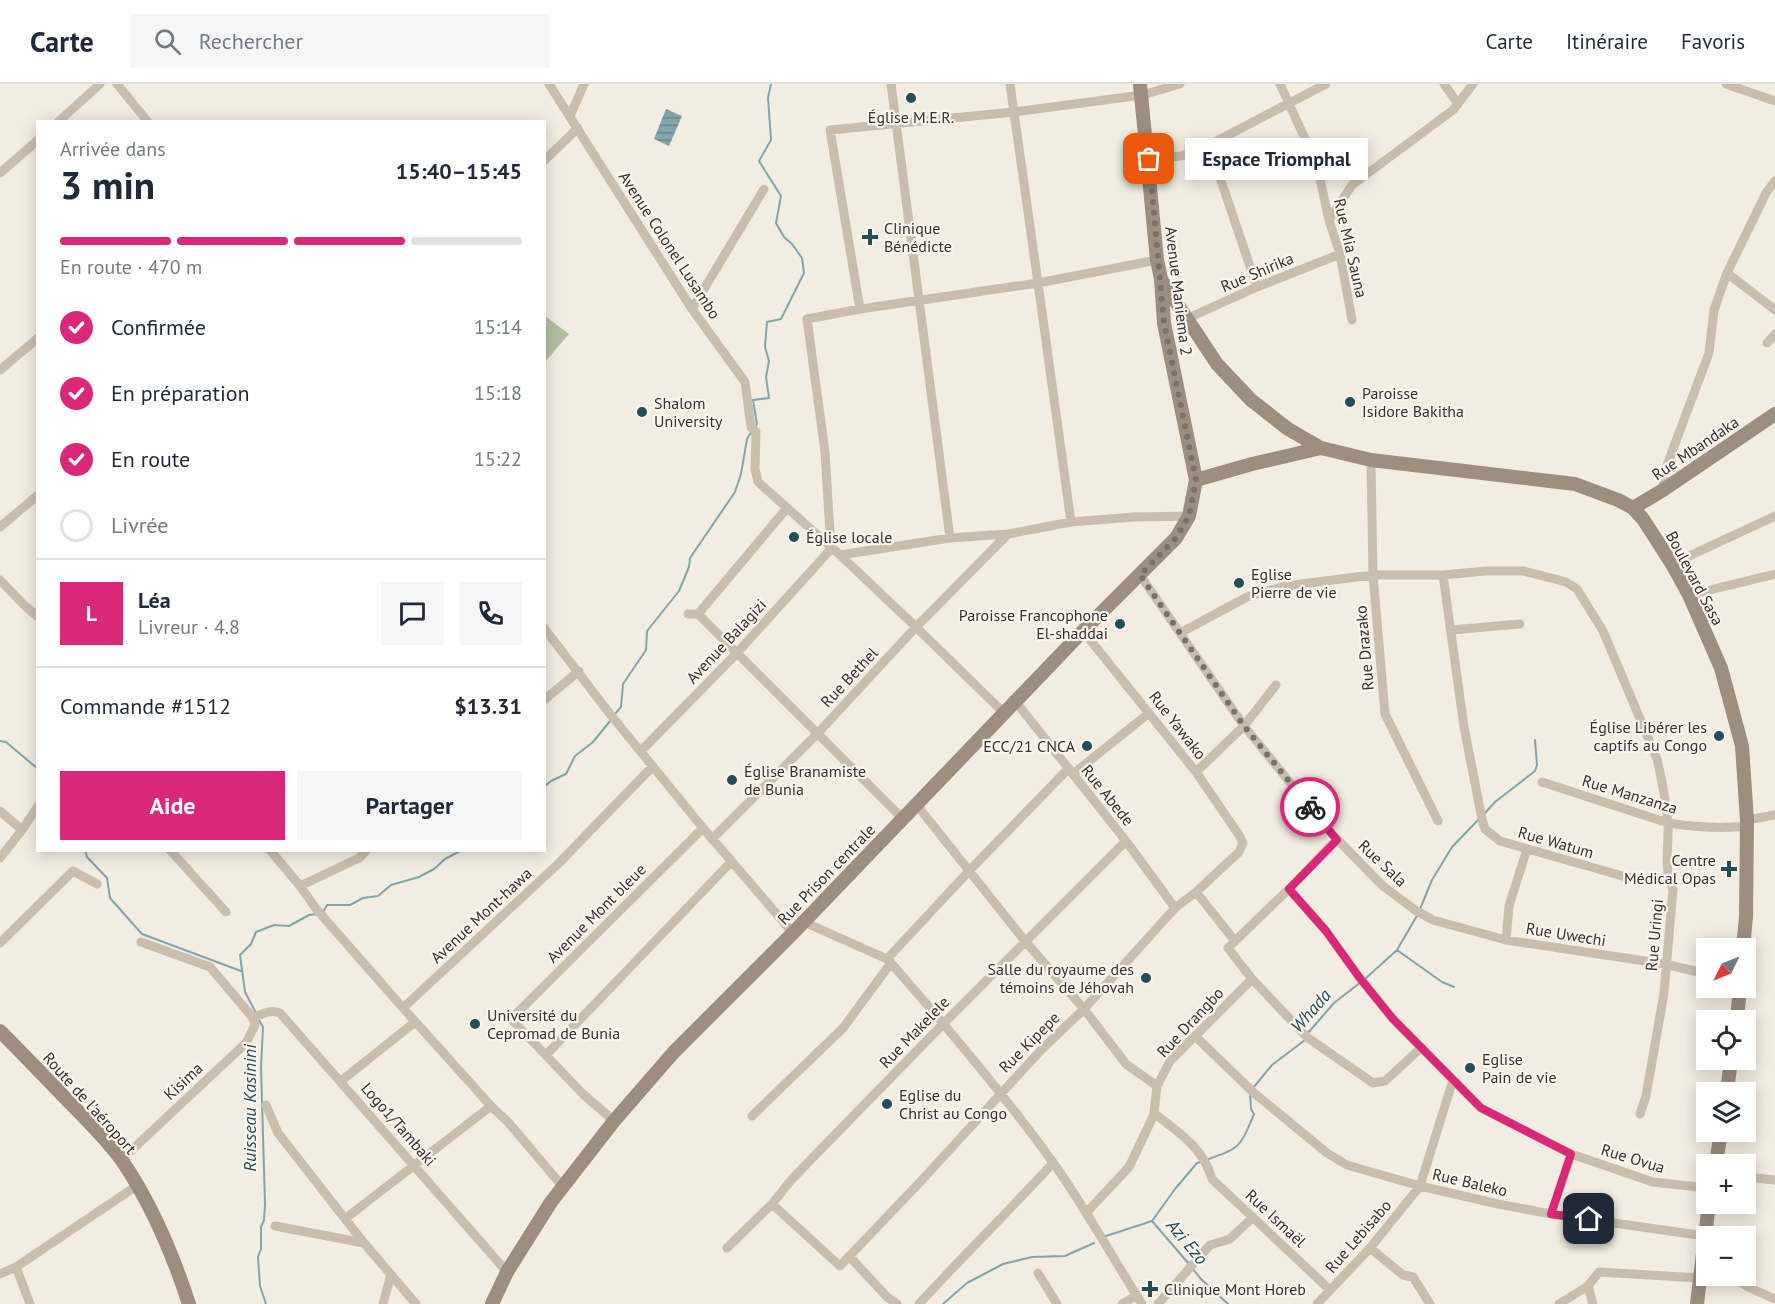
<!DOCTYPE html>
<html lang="fr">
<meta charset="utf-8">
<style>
body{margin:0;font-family:"PT Sans",sans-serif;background:#f6f6f7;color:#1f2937;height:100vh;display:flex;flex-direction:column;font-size:22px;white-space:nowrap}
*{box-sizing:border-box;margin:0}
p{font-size:20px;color:#747a83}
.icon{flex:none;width:33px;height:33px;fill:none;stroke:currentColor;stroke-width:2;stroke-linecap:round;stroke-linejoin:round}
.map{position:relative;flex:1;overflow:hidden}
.drawer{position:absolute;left:36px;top:36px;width:510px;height:732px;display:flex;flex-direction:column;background:#fff;border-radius:0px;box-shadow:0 3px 15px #0003}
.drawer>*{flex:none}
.needle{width:39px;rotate:227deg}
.controls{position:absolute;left:1696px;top:854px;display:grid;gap:12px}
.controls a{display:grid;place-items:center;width:60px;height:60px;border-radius:0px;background:#fff;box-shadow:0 3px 15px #0003;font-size:30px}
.pin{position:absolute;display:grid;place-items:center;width:51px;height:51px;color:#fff;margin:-26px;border-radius:12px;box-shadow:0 3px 9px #0006}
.courier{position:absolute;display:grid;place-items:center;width:60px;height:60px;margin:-30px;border:4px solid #db2777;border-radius:50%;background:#fff;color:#222;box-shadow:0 2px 8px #0007}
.bubble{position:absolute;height:42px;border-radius:0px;background:#fff;box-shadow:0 3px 15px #0003;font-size:20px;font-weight:600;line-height:42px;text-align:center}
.headline em{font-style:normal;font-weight:600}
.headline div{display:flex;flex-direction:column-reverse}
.headline{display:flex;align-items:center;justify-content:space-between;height:102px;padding:0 24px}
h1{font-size:39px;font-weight:600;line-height:45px}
.bar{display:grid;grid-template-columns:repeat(4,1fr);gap:9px 6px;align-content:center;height:72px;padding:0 24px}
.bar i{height:8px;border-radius:4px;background:#e0e1e3}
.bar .current{background:#db2777}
.bar p{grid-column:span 4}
.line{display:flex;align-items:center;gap:15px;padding:0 24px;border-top:2px solid #e0e1e3}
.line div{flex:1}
.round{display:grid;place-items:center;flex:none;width:63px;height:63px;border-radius:0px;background:#f6f6f7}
ol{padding:0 24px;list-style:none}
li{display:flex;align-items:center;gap:18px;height:66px}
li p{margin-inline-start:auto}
li .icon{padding:6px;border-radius:50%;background:#db2777;color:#fff;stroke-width:4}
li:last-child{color:#747a83}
li i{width:33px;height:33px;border:3px solid #e0e1e3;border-radius:50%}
.primary-button{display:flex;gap:12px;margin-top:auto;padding:12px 24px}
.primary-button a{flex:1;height:69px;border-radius:0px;background:#db2777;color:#fff;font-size:24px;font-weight:600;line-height:69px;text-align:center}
.primary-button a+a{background:#f6f6f7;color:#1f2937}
header{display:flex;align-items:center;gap:36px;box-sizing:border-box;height:84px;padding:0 30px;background:#fff;border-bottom:2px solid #e0e1e3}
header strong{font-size:28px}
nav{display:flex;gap:33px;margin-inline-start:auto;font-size:21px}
.search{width:420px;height:54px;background:#f6f6f7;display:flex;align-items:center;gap:15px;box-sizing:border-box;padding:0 21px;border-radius:0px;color:#747a83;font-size:22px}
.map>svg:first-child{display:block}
.grass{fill:#b2c0a2}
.water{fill:url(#water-rules)}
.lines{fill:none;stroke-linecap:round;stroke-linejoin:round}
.stream{stroke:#82a5ad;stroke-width:2}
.street{stroke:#c9beae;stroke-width:9}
.secondary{stroke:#9d8e7f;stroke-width:14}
.done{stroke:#79726b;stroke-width:6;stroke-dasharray:0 10.8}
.route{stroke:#db2777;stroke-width:8}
.poi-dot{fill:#244d57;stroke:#f9f5ee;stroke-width:2}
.labels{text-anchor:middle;stroke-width:4.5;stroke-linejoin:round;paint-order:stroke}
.poi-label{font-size:16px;fill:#38312c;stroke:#f9f5ee;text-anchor:start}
.street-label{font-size:16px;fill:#38312c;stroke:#f9f5ee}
.water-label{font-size:18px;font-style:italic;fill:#244d57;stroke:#f9f5ee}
</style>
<header>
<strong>Carte</strong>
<div class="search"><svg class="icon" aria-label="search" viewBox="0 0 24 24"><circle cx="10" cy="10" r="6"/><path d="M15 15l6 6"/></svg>Rechercher</div>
<nav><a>Carte</a><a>Itinéraire</a><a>Favoris</a></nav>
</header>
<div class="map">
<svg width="1775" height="1220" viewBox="0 0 1775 1220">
<defs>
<pattern id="water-rules" width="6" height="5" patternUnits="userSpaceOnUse" patternTransform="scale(1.5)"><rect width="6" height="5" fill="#82a5ad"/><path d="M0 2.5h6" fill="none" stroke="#6b878d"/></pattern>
</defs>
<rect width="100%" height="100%" fill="#f2ece1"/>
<path class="grass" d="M545 232 569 250 545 278Z"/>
<path class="water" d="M666 25 682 32 669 62 654 55Z"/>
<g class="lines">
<path class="stream" d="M755 343 757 340 753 316 769 314 766 293 769 277 765 263 767 238 781 235 804 189 802 174 792 160 784 153 776 139 781 112 759 77 771 56 768 14 771 0
M614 631 621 623 623 600 646 566 647 547 679 507 689 483 690 474 735 408 741 390 747 355 752 347
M0 657 6 658 38 685
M544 703 551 697 566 690 575 672 593 658 611 636
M1485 729 1495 718 1535 687 1537 681 1535 656
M85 766 87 773 107 794 110 814 142 850 241 887
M1420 825 1432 796 1452 763 1479 735
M323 828 327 821H350L363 814 378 812 391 801 419 793 434 785 445 775 462 766
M1397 866 1442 898 1454 903
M1365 895 1397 866 1418 830
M257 931 245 908 240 871 251 860 256 848 274 841 289 842 309 831 317 830
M259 936 263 943 261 983 265 1120 264 1136 261 1143V1165L258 1173 260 1202 266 1220
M1307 950 1334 919 1361 898
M1253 1004 1272 981 1305 956
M1206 1076C1241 1064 1240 1063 1254 1030L1251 1025 1250 1009
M1152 1137 1189 1180
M1106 1152 1152 1137 1175 1105 1197 1079 1201 1078
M1193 1185 1200 1194 1228 1220
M943 1220 967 1199 1003 1180 1032 1173 1065 1172 1094 1159"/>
<path class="street" d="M117 0 148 38
M549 0 692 225 745 298 751 343 756 348 755 385 758 398 840 471 950 454 1008 450 1071 438 1134 433 1189 432
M891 0 950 454
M1280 0 1317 81 1329 136 1340 170 1352 236
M1444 0 1458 20
M1726 0 1775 17
M570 32 584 0
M58 38 100 0
M1209 61 1257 203
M1149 75 1181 72 1209 61 1326 0
M544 77 578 44
M0 89 38 56
M1329 136 1352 101 1453 26 1473 0
M1727 189 1775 226
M692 225 764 105
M860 225 830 46 1014 28 1142 11 1180 0
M1186 235 1257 203 1340 170
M1767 259 1775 250
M0 286 38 254
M1371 376 1373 491 1385 630 1438 737
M1663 406 1664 389 1709 269 1714 226 1727 189 1766 109 1775 97
M1071 438 1038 199 1157 176
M0 443 38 411
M831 465 825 368 807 235 860 225 1038 199 1010 0
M840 471 916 543 1004 629
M1672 480 1775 432
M1140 491 1244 642 1332 750 1383 802 1415 826 1433 836 1506 856 1665 880 1707 890
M1443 491 1464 643 1482 735 1485 745 1500 757 1626 793 1669 797
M0 496 25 522 38 533
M1689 511 1775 490
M688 530H698L902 734
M698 530 787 424
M544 544 610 630 703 744 793 849
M1451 546 1520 540
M1180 549 1247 513 1285 502 1373 491H1443L1485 487H1524L1566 498 1577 505 1603 547 1657 675C1662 696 1666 718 1668 740 1669 762 1663 785 1673 805L1664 909 1646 1012 1640 1030
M544 616 579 587
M1016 618 1126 757 1175 824
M641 667 736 570 831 465
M1196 688 1244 642 1276 601
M1073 690 1149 629
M1542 698 1668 739C1694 743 1721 745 1747 742
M916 720 1025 857 1084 925 1126 980 1157 1002
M0 727 22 746
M1747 736 1775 731
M712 755 818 649 916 543 1008 450
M170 766 226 828
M270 766 300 802 317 826 403 924 491 1022 508 1038 563 1103
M0 774 22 746 38 722
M300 802 359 774 367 766
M1289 805 1326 847 1359 893 1393 935 1481 1024 1571 1070 1653 1098 1707 1104
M1196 808 1235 857 1228 864 1252 895 1308 954 1373 999 1385 997 1422 963
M804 838 887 875 891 879C947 943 1002 1008 1052 1077 1085 1123 1112 1173 1142 1220
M1506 856 1509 822 1527 765
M1235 857 1289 805 1337 755
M141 858 210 883 253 934
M0 859 73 787 97 800
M887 875 969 787 1068 685
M403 924 558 780 653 682
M253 934C262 930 270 925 280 929L507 1188
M1195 952 1254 1009 1327 1069 1347 1081 1420 1102 1498 1120 1551 1130 1705 1152
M546 971 731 778
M341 997 415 938
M266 1021 278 1049 364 1159 416 1220
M1154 1029C1179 1049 1203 1063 1212 1095L1330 1206
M752 1032 843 944 891 879
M614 1037 583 1010 511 935 703 744
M121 1076 246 959 255 941 253 934
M1746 1093 1775 1096
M772 1120 840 1182 921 1097 1042 965 1084 925 1175 824 1196 808 1239 768 1243 759 1239 751 1196 688 1083 547
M1087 1128 1129 1083 1151 1037 1154 1029 1157 1002 1170 977 1252 895
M1551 1130 1571 1070
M346 1134 491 1022
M275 1142 364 1159
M727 1164 772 1120 792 1095 943 940 1126 757
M1370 1164 1403 1191 1413 1193 1430 1220
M849 1172 887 1213 897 1220
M16 1183 30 1220
M1038 1189 1057 1220
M0 1190 16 1183 138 1101
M1728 1191 1748 1203 1775 1215
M1588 1202 1593 1220
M383 1220 391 1190
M919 1220C963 1172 1009 1127 1053 1079
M1122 1220 1137 1211
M1158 1220 1210 1161 1230 1155 1253 1133
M1317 1220 1370 1164 1420 1102 1453 996
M1559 1220 1588 1202 1599 1188 1700 1194"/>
<path class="secondary" d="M1162 197 1217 280 1251 316 1288 345 1321 364 1371 376 1575 400 1618 416 1633 424 1643 435 1672 480 1689 511 1721 584 1742 662 1747 736 1746 833 1743 864
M1196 396 1252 380 1321 364
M1633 424 1663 406 1775 330
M1737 936 1740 903
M0 947C24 971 47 995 71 1020 89 1038 108 1057 123 1078 152 1121 173 1171 189 1220
M1727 1008 1731 975
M1716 1080 1721 1047
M492 1220 507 1188 551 1118 614 1037 673 969 793 849 1083 547 1176 454 1189 432 1196 396 1164 239 1161 195 1157 176 1140 0
M1697 1220 1709 1119"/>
</g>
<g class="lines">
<path class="done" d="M1149 75 1164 239 1196 396 1189 432 1176 454 1140 491 1244 642 1310 723"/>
<path class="route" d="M1310 723 1337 756 1289 805 1326 847 1359 893 1393 935 1481 1024 1571 1070 1551 1130 1589 1135"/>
</g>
<g class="poi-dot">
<circle cx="911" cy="14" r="6"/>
<path d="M867 144h6v6h6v6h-6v6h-6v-6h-6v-6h6z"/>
<circle cx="1350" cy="318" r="6"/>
<circle cx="642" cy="328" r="6"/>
<circle cx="794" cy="453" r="6"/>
<circle cx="1239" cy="499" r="6"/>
<circle cx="1120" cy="540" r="6"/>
<circle cx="1719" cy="652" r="6"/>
<circle cx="1087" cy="662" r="6"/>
<circle cx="732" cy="696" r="6"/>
<path d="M1726 776h6v6h6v6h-6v6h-6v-6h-6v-6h6z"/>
<circle cx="1146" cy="894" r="6"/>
<circle cx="475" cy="940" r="6"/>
<circle cx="1470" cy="984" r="6"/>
<circle cx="887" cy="1020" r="6"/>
<path d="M1147 1196h6v6h6v6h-6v6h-6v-6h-6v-6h6z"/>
</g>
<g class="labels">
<g class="poi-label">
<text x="911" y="39" text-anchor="middle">Église M.E.R.</text>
<text x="884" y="150">Clinique<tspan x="884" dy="18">Bénédicte</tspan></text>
<text x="1362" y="315">Paroisse<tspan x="1362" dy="18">Isidore Bakitha</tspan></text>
<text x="654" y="325">Shalom<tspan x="654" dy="18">University</tspan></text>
<text x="806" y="459">Église locale</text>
<text x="1251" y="496">Eglise<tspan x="1251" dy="18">Pierre de vie</tspan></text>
<text x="1108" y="537" text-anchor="end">Paroisse Francophone<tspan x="1108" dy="18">El-shaddai</tspan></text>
<text x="1707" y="649" text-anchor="end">Église Libérer les<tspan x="1707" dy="18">captifs au Congo</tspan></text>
<text x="1075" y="668" text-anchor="end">ECC/21 CNCA</text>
<text x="744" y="693">Église Branamiste<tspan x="744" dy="18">de Bunia</tspan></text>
<text x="1716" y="782" text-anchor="end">Centre<tspan x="1716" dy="18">Médical Opas</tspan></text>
<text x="1134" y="891" text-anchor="end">Salle du royaume des<tspan x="1134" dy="18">témoins de Jéhovah</tspan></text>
<text x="487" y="937">Université du<tspan x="487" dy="18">Cepromad de Bunia</tspan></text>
<text x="1482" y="981">Eglise<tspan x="1482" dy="18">Pain de vie</tspan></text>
<text x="899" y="1017">Eglise du<tspan x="899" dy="18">Christ au Congo</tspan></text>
<text x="1164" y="1211">Clinique Mont Horeb</text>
</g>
<g class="street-label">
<text transform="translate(670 161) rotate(57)" y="6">Avenue Colonel Lusambo</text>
<text transform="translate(1351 164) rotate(77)" y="6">Rue Mia Sauna</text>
<text transform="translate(1257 188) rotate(-23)" y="6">Rue Shirika</text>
<text transform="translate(1179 207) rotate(83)" y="6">Avenue Maniema 2</text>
<text transform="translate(1695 364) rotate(-34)" y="6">Rue Mbandaka</text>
<text transform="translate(1695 494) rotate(62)" y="6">Boulevard Sasa</text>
<text transform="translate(726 557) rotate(-47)" y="6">Avenue Balagizi</text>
<text transform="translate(1364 564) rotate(-95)" y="6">Rue Drazako</text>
<text transform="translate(849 593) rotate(-47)" y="6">Rue Bethel</text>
<text transform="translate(1178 641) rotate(52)" y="6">Rue Yawako</text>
<text transform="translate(1630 710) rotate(17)" y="6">Rue Manzanza</text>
<text transform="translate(1108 711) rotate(51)" y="6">Rue Abede</text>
<text transform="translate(1556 758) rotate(16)" y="6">Rue Watum</text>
<text transform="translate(1383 779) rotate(43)" y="6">Rue Sala</text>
<text transform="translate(826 790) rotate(-46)" y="6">Rue Prison centrale</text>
<text transform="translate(596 829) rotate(-45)" y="6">Avenue Mont bleue</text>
<text transform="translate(481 831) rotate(-43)" y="6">Avenue Mont-hawa</text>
<text transform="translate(1566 850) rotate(9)" y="6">Rue Uwechi</text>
<text transform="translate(1654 851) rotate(-85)" y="6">Rue Uringi</text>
<text transform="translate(1190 938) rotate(-47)" y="6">Rue Drangbo</text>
<text transform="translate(914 948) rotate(-46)" y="6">Rue Makelele</text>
<text transform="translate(1029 958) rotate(-45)" y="6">Rue Kipepe</text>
<text transform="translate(183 997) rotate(-43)" y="6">Kisima</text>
<text transform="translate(90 1019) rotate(48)" y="6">Route de l'aéroport</text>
<text transform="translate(399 1040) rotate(49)" y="6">Logo1/Tambaki</text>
<text transform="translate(1633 1074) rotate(17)" y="6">Rue Ovua</text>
<text transform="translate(1470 1098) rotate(13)" y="6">Rue Baleko</text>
<text transform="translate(1276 1134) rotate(43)" y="6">Rue Ismaël</text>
<text transform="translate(1358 1152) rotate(-49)" y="6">Rue Lebisabo</text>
</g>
<g class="water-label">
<text transform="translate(1311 927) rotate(-49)" y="6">Whada</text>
<text transform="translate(250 1024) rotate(-90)" y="6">Ruisseau Kasinini</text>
<text transform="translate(1187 1158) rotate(50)" y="6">Azi Ezo</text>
</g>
</g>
</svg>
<div class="controls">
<a><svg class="needle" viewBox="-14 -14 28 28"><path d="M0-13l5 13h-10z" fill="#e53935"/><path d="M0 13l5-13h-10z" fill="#747a83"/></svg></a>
<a><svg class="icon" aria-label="locate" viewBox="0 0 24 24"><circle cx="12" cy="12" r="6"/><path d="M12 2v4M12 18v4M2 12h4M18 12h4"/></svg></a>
<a><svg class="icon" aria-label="layers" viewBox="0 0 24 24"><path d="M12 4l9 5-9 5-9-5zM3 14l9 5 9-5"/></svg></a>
<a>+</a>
<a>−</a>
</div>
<div class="pin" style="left:1149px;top:75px;background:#ea580c"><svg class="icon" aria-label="bag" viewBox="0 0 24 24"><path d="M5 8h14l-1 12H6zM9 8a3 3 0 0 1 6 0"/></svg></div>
<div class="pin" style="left:1589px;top:1135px;background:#1f2937"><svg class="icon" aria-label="home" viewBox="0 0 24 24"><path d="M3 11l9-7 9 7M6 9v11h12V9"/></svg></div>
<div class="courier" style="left:1310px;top:723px"><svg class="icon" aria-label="bike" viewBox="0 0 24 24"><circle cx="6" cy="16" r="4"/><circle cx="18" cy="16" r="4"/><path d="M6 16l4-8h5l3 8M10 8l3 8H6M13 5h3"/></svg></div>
<div class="bubble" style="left:1185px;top:54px;width:183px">Espace Triomphal</div>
<section class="drawer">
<div class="headline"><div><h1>3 min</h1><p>Arrivée dans</p></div><em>15:40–15:45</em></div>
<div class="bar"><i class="current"></i><i class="current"></i><i class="current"></i><i></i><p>En route · 470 m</p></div>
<ol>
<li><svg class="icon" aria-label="check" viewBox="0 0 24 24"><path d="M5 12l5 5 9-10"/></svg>Confirmée<p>15:14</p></li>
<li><svg class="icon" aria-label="check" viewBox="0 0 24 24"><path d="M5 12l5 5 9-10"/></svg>En préparation<p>15:18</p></li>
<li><svg class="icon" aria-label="check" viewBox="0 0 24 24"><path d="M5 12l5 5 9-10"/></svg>En route<p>15:22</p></li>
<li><i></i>Livrée</li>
</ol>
<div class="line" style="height:108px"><b class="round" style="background:#db2777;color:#fff">L</b><div><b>Léa</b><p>Livreur · 4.8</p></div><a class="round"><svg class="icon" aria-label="chat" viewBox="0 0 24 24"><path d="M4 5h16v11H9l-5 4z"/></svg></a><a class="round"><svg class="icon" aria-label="phone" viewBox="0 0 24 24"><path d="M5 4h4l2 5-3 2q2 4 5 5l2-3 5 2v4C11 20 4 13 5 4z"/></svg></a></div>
<div class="line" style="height:78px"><div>Commande #1512</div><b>$13.31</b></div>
<div class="primary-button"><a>Aide</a><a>Partager</a></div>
</section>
</div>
